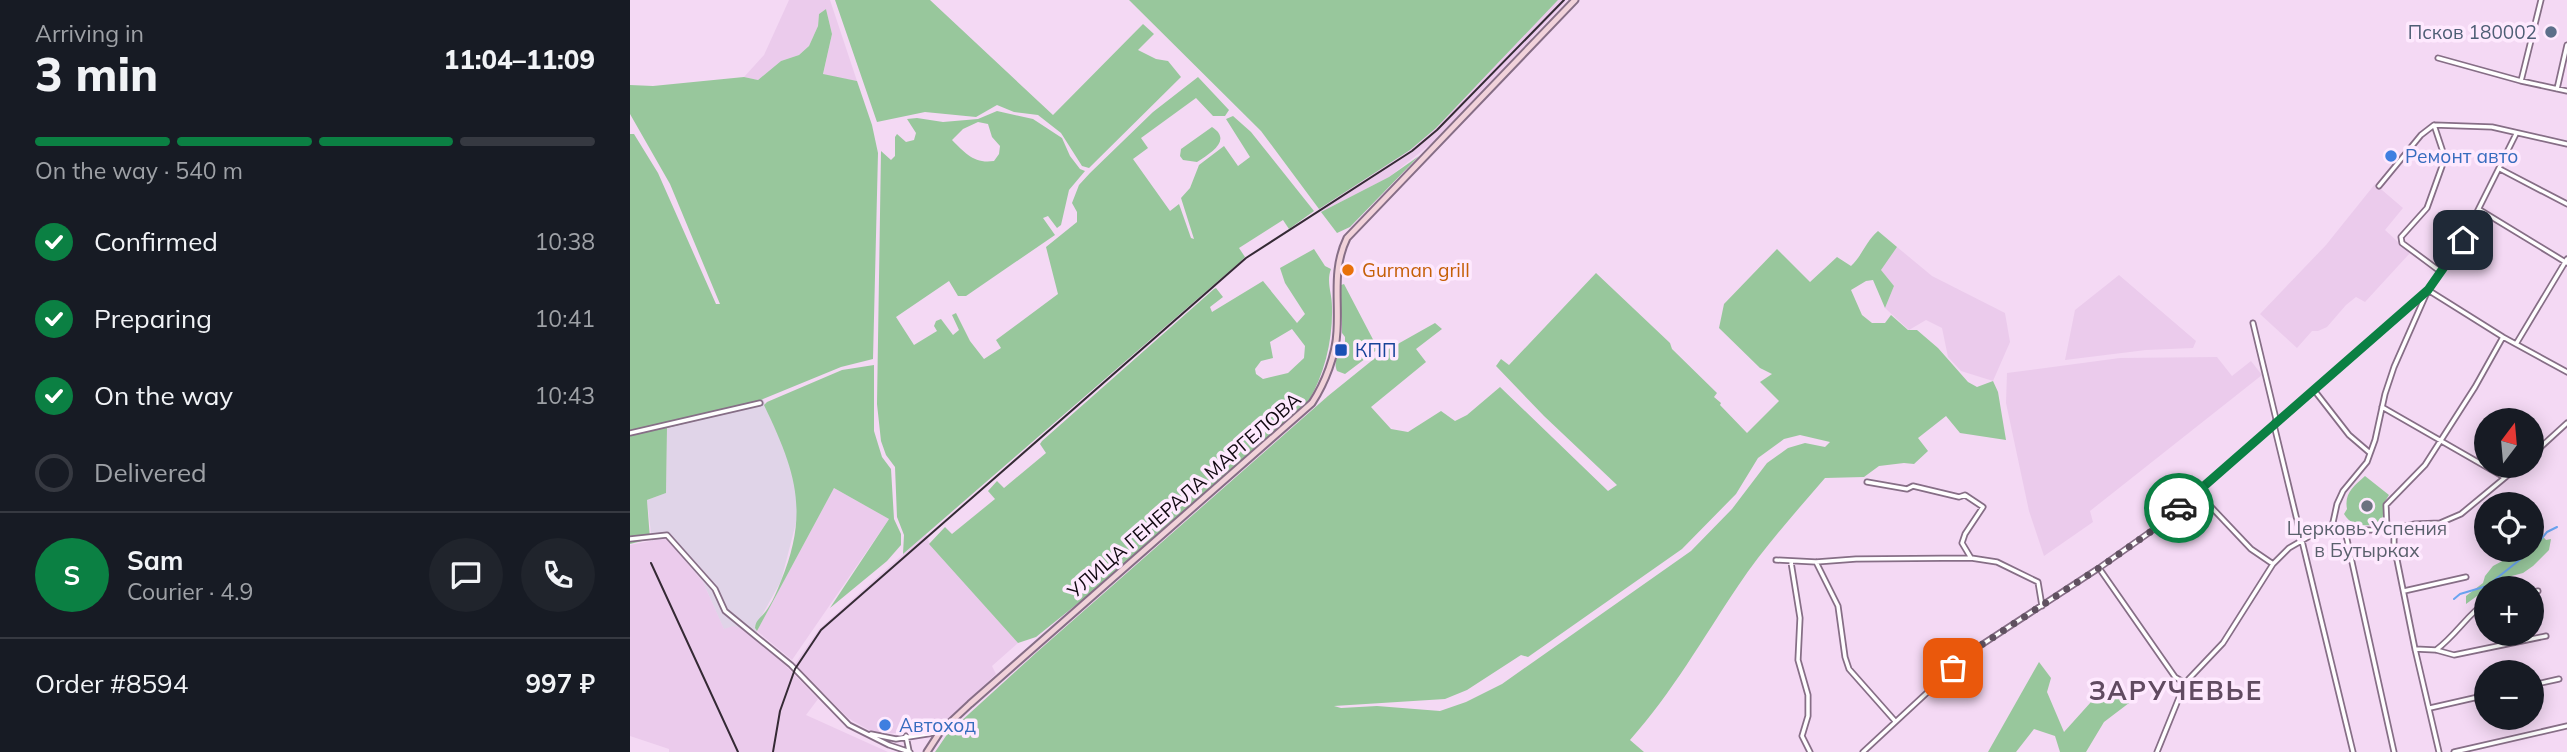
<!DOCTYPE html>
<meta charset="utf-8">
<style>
body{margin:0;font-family:Mulish,sans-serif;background:#20242c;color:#f1f3f6;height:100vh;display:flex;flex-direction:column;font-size:26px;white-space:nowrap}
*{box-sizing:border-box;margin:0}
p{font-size:23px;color:#9ea1a6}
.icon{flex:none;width:38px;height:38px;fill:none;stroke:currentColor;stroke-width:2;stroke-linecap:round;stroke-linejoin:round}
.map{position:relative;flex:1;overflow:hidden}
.details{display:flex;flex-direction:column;background:#171b24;width:630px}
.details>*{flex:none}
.needle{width:46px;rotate:16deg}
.buttons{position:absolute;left:1844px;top:408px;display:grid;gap:14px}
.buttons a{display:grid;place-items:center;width:70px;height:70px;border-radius:50%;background:#171b24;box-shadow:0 4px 18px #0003;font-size:35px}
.pin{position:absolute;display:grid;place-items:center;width:60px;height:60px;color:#fff;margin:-30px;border-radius:14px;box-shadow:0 4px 10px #0006}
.courier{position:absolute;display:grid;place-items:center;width:70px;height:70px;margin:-35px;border:5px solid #0b8043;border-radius:50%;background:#fff;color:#222;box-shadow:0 2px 9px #0007}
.summary em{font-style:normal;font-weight:800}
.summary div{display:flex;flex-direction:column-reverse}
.summary{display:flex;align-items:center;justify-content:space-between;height:119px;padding:0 35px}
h1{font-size:46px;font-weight:800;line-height:52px}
.bar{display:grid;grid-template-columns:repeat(4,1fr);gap:10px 7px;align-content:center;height:84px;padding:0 35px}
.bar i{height:9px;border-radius:5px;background:#363941}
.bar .on{background:#0b8043}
.bar p{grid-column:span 4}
.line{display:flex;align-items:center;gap:18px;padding:0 35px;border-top:2px solid #363941}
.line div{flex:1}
.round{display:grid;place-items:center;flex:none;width:74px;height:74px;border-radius:37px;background:#20242c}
ol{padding:0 35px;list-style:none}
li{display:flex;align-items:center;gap:21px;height:77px}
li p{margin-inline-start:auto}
li .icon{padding:7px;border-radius:50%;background:#0b8043;color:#fff;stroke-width:4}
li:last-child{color:#9ea1a6}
li i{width:38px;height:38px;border:4px solid #363941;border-radius:50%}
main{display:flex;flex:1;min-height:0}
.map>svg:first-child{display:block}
.commercial{fill:#e0d4e8}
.built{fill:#ebcbec}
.green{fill:#98c79c;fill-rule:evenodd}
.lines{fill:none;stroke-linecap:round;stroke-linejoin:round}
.stream{stroke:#6aa4f0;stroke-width:2}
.street-casing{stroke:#866e86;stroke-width:7}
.secondary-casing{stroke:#866e86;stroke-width:9}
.street{stroke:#fff;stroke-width:3.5}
.secondary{stroke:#f1d2da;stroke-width:5}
.rail{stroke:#352a35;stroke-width:2}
.done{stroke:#605160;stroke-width:7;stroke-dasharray:0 12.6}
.route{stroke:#0b8043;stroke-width:9}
.service-dot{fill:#5c6f8a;stroke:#fee9fe;stroke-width:2.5}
.shop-dot{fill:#3f7fe0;stroke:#fee9fe;stroke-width:2.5}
.food-dot{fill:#e8710a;stroke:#fee9fe;stroke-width:2.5}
.transit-dot{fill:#1a4fb4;stroke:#fee9fe;stroke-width:2.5}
.worship-dot{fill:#6b7280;stroke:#fee9fe;stroke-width:2.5}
.labels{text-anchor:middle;stroke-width:7;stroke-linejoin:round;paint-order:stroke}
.service-label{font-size:19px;fill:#4e5e75;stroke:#fee9fe;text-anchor:end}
.shop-label{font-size:19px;fill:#366cbe;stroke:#fee9fe;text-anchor:start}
.food-label{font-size:19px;fill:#c56008;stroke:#fee9fe;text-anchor:start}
.transit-label{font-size:19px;fill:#164399;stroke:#fee9fe;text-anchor:start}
.street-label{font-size:19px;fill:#100810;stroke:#fee9fe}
.worship-label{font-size:19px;fill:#5b616d;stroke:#fee9fe}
.district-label{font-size:26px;font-weight:bold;letter-spacing:2px;fill:#614b61;stroke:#fee9fe}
</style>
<main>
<section class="details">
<div class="summary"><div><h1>3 min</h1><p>Arriving in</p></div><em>11:04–11:09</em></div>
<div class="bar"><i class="on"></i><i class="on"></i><i class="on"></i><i></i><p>On the way · 540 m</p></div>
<ol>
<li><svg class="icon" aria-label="check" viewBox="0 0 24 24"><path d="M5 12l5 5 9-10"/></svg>Confirmed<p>10:38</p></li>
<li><svg class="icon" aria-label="check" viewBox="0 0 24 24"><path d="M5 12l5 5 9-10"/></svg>Preparing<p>10:41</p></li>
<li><svg class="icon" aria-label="check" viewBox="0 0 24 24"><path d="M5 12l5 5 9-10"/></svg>On the way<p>10:43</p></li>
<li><i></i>Delivered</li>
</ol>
<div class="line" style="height:126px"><b class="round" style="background:#0b8043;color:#fff">S</b><div><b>Sam</b><p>Courier · 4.9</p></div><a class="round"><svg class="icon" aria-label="chat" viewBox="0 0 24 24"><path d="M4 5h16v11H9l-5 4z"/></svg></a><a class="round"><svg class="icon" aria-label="phone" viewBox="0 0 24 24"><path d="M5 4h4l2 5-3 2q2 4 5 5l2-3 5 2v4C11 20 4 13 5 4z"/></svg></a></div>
<div class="line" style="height:91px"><div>Order #8594</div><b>997 ₽</b></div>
</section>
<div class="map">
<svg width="1937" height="752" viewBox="0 0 1937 752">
<rect width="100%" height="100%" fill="#f4d9f4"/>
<path class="commercial" d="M133 399 159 460 167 491V519L151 581 125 628 127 631 126 641 111 628 94 630 73 582 36 538 22 541 17 500 36 493 37 428 121 407Z"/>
<path class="built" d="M159 0H200L227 81 193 75 202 34 196 9 189 14 188 26 179 46 169 55 151 61 128 80 114 77 134 55Z
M928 0H937L901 38 903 41 812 135 759 177 691 212 689 209 780 150 806 128Z
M1745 184 1773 208 1755 230 1780 253 1735 302 1726 297 1716 305 1697 327 1688 331H1682L1667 348 1630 314 1696 245Z
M1267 247 1302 276 1375 313 1380 342 1363 381 1331 371 1318 357 1312 328 1296 320 1279 330 1255 308 1264 286 1250 270Z
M1489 275 1566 341 1563 348 1516 350 1435 360 1445 310Z
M1587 357 1602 376 1621 361 1632 375 1460 511 1463 522 1414 556 1399 511 1376 403 1377 373 1490 358Z
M204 488 259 519 162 660 127 631Z
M296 534 300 544 388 643 362 666 366 674 305 731 246 734 218 718 165 664 189 629Z
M36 538 73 582 94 629 103 626 111 628 152 662 188 699 176 715 258 752H39V749L0 736V545Z"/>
<path class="green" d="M205 0H300L423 115 513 24 524 34 508 50 526 59 538 61 551 77 459 168 452 166 431 133 408 115 384 112 367 105 346 117 295 112 247 122Z
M499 0H928L806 128 780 150 689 209 631 131Z
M196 9 202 34 193 74 227 81 242 125 248 153 243 359 211 367 133 399 121 407 37 428 36 493 17 500 20 539 0 544V134H4L28 173 86 304H90L40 184 0 114V85L23 86 114 77 128 80 151 61 169 55 179 46 188 26 189 14Z
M568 77 599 110 595 116H583L566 98 511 138 518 148 503 159 540 211 549 204 561 238 564 239 551 198 560 188 569 165 594 146 608 166 620 157 596 119 603 116 621 132 684 211 659 229 653 220 609 248 615 257 610 262 273 554 274 535 267 517 265 467 256 455 251 441 247 404 251 151 261 160 265 156V137L267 134 276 142 284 140 286 133 277 119 287 118 313 122 348 119 367 111 403 119 432 138 440 156 450 169 455 171 439 190 431 225 427 228 418 216 413 218 425 235 336 296H328L319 281 266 317 284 345 307 331 304 326 306 321 311 319 323 335 329 330 322 315 326 313 340 341 354 359 371 348 366 340 428 294 416 247 447 222V212L442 203 449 185 460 173 523 112ZM348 122 358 124 362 137 370 146 369 154 364 161C344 164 335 153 322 140L333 129Z
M582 127C602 140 582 152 567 162L553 160 550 156 551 149Z
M789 156 720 227 707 233 691 212 759 177Z
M1248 231 1267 247 1251 270 1264 286 1255 308 1243 280 1236 281 1221 290 1232 315 1242 323H1255L1261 315 1278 330H1287L1308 348 1338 382 1347 387 1363 381 1368 392 1376 440 1330 433 1316 416 1288 438 1298 451 1284 464 1274 463 1249 466 1234 477 1195 478C1165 513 1134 547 1108 586 1073 638 1042 693 1000 740L1014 752H305L318 733 407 652 698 396 750 354 805 323 812 329 786 349 796 362 741 407 761 429 778 432 811 411 825 421 837 415 870 387 978 491 987 485 914 416 866 366 871 359 879 365 966 273 1040 343 1042 349 1087 393 1084 397 1091 403 1090 405 1117 433 1149 401 1130 382 1142 374 1130 368 1089 328 1094 304 1147 249 1180 282 1207 257 1221 266C1232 256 1236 241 1248 231ZM1170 435 1200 442 1195 447 1175 443 1158 448 1137 463 1102 509 1061 551 872 684 836 702 810 711 747 706 711 708 704 706 815 699 837 690 891 655 898 657 1052 549 1106 494 1128 458 1154 439Z
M684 249 695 266 701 269C696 282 702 293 702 307 703 338 695 374 678 402L462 592 406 637 388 643 299 544 315 527 322 534 365 499 358 491 367 481 374 488 416 453 410 444 412 441 584 289 586 288 593 297 580 307 582 312 633 281 667 323 675 314 655 283 650 268ZM662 329 675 346 674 358 658 373 633 379 626 374 625 369 631 361 643 358 640 342Z
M714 284 748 349 715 374 707 371C703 361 708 354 715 347V337L712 333V322L708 286Z
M244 365V431L252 457 261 469 264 519 271 534V545L257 561 200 608 259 519 204 488 127 631 125 628C126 619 131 618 136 611 142 603 147 591 151 581 180 511 165 470 134 405L137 402 212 370Z
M1735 476 1759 495 1754 503 1752 525C1738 525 1722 528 1714 514L1717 509C1714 493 1724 486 1735 476Z
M1903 530 1908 531 1916 540 1921 539 1919 550 1903 566 1893 573 1874 578 1865 588H1857V594L1847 596 1836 604V596L1853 583 1855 576 1863 566 1876 559 1884 550H1902Z
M1409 662 1421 678 1417 692 1434 732 1461 702 1498 693 1499 703 1474 722 1456 752H1430L1425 736 1404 729 1386 752H1358Z"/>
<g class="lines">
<path class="stream" d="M1903 549 1917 532 1927 527
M1824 599 1830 594 1857 586 1902 550"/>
<g class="street-casing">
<path id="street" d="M1808 58 1891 81 1937 91
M1891 81 1911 0
M1927 89 1937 45
M1804 125 1815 158 1797 208 1771 237 1772 243 1811 272
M1870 169 1937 204
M1749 186 1791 135 1804 125 1862 127 1937 144
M1850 210 1937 263
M1798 290 1873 337 1937 372
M1623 323 1646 419 1644 425 1723 752
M1886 344 1937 259
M1684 390 1719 435 1740 453
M1752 407 1874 477
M0 433 130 403
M1902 455 1937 423
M1237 482 1277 489 1283 486 1329 497 1335 495 1353 507 1335 534 1332 543 1341 558
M1567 492 1621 549 1643 564
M1714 526 1764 752
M1702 527 1707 504 1713 491 1737 462 1745 440 1755 394 1764 367 1798 290 1833 240 1886 134
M1757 530 1756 505 1795 465 1845 387 1873 337
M1764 530V545L1785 649 1809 752
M0 539 37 535 85 589 95 611 161 665 219 725 259 745 280 752
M1146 560 1186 562 1226 559 1341 558 1367 562 1408 582 1412 606
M1161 562 1170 618 1168 660 1178 695V716L1172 736 1180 752
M1186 562 1208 606 1215 657 1219 669 1265 721
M1469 568 1545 677 1555 683
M1774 591 1836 577
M1902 592 1908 591
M1785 649 1806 650 1824 655 1916 636
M1806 650C1827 634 1837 615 1857 601
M1902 685 1929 679
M1800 708 1857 695
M241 734 266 739 310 732
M276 736 279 751
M1233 752 1342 651 1469 568 1530 525 1798 290
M1527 752 1555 683 1593 643 1643 564 1659 548 1685 533 1702 527 1714 526 1726 530H1757L1785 524 1810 523 1831 514 1889 466
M1824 752 1937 726"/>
</g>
<g class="secondary-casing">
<path id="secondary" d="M297 752 310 732 340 704 682 403C695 383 706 355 707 331 709 298 702 269 717 238L945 0"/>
</g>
<use href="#street" class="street"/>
<use href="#secondary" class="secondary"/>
<path class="rail" d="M21 563 108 752
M143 752 150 711 165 669 191 630 616 258 782 151 807 130 934 0"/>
</g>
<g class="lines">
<path class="done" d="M1323 668 1342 651 1469 568 1530 525 1549 508"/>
<path class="route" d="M1549 508 1798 290 1833 240"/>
</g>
<circle class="service-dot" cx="1921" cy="32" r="7"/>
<g class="shop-dot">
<circle cx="1761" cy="156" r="7"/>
<circle cx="255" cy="725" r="7"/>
</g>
<circle class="food-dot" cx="718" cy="270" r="7"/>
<rect class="transit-dot" x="704" y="343" width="14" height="14" rx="3.5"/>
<circle class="worship-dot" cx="1737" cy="506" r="7"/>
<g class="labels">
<g class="service-label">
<text x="1907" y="39">Псков 180002</text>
</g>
<g class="shop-label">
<text x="1775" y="163">Ремонт авто</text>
<text x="269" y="732">Автоход</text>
</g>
<g class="food-label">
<text x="732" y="277">Gurman grill</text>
</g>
<g class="transit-label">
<text x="725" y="357">КПП</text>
</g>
<g class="street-label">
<text transform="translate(554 495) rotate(-41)" y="7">УЛИЦА ГЕНЕРАЛА МАРГЕЛОВА</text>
</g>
<g class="worship-label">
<text x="1737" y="535">Церковь Успения<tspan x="1737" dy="22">в Бутырках</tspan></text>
</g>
<g class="district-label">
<text x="1546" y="700">ЗАРУЧЕВЬЕ</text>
</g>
</g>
</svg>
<div class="buttons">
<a><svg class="needle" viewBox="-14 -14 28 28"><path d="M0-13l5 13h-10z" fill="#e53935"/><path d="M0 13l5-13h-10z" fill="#9ea1a6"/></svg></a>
<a><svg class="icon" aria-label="locate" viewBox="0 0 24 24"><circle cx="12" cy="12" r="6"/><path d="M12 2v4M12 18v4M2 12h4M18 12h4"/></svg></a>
<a>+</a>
<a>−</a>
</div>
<div class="pin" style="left:1323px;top:668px;background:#ea580c"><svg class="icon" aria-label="bag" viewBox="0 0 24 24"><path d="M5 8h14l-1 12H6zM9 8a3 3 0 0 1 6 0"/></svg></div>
<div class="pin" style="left:1833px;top:240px;background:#1f2937"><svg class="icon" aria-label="home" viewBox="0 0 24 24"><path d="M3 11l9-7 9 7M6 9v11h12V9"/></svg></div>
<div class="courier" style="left:1549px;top:508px"><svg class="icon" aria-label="car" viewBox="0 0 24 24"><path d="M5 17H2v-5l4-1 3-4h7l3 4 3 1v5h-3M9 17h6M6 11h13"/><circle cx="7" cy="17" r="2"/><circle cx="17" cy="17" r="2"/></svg></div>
</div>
</main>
